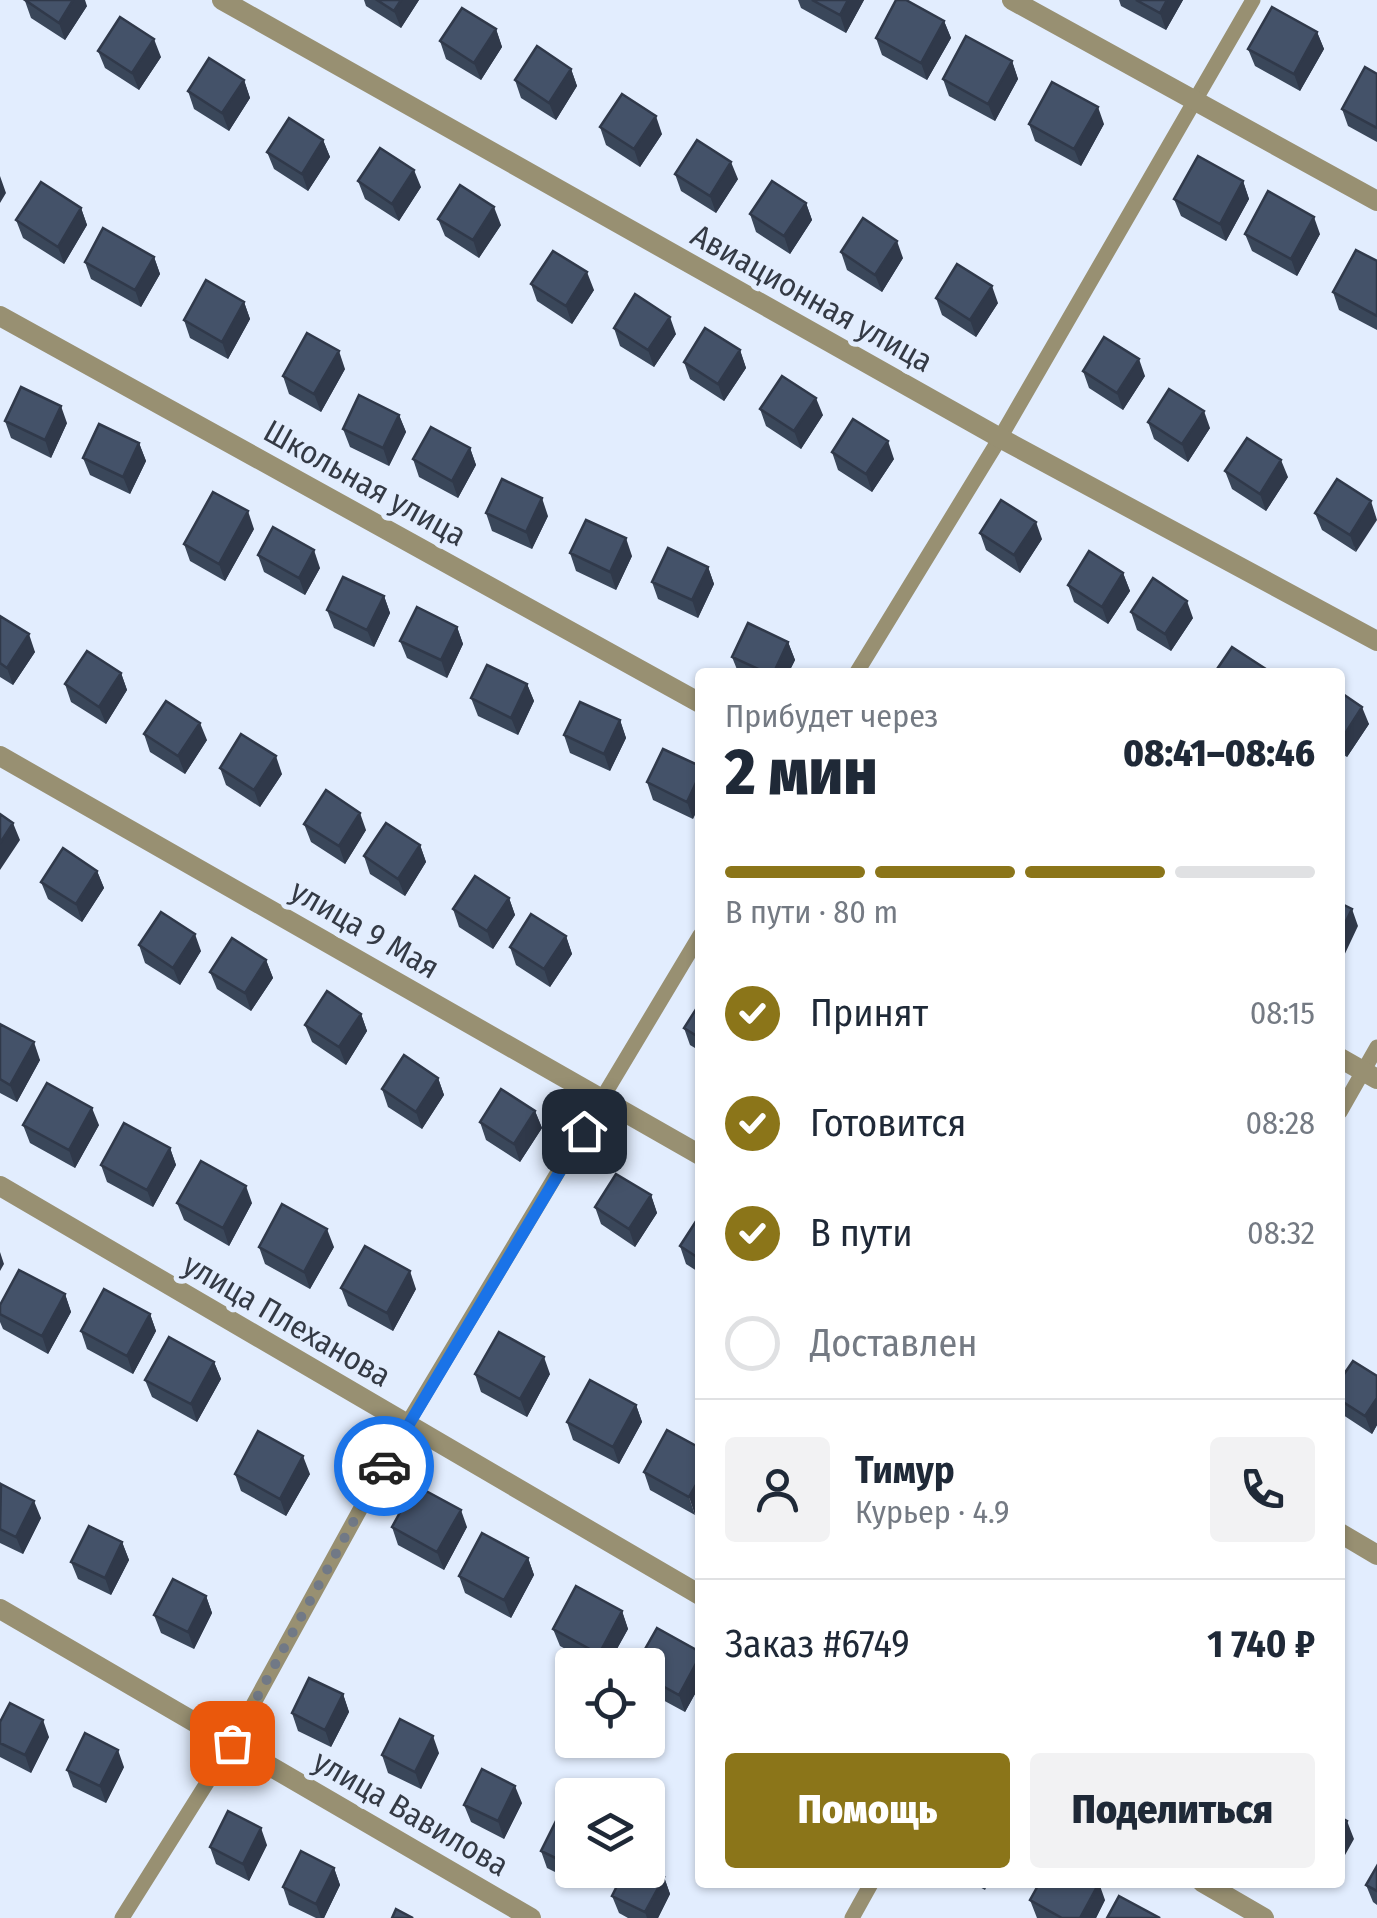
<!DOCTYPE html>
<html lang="ru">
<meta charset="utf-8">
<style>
body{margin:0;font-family:"Fira Sans Condensed",sans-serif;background:#f2f2f3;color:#1f2937;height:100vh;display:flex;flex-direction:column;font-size:38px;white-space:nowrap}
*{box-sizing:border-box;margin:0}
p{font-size:32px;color:#747a83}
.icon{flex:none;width:55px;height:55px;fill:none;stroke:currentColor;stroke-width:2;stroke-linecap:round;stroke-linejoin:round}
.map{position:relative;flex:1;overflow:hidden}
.drawer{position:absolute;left:695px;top:668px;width:650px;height:1220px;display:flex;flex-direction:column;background:#fff;border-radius:10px;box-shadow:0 2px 8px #0004}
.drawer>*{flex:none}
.tools{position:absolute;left:555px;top:1648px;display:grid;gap:20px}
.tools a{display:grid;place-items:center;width:110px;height:110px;border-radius:10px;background:#fff;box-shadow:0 2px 8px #0004;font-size:50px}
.pin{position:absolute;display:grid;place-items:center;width:85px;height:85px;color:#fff;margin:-42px;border-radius:20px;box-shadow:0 5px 15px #0006}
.courier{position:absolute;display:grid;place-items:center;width:100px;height:100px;margin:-50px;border:8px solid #1a73e8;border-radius:50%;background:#fff;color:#222;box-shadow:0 2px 12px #0007}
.headline em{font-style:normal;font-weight:800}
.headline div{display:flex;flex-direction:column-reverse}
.headline{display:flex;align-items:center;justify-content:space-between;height:170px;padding:0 30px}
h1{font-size:65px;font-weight:800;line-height:75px}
.bar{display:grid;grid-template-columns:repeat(4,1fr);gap:15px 10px;align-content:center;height:120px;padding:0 30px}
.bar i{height:12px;border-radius:8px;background:#e0e1e3}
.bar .current{background:#8b7519}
.bar p{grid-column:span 4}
.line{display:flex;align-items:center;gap:25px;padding:0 30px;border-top:2px solid #e0e1e3}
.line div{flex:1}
.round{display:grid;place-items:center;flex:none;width:105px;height:105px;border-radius:10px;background:#f2f2f3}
ol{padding:0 30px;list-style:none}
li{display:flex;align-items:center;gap:30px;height:110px}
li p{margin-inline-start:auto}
li .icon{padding:10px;border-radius:50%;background:#8b7519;color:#fff;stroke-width:4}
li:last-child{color:#747a83}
li i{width:55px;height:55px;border:5px solid #e0e1e3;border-radius:50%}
.cta{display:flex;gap:20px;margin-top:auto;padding:20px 30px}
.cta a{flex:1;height:115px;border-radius:10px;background:#8b7519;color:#fff;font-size:40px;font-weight:800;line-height:115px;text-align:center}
.cta a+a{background:#f2f2f3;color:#1f2937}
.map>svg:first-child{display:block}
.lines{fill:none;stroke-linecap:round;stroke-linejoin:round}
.lane{stroke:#989072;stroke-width:15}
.street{stroke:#989072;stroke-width:20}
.wall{fill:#3a475a}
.shaded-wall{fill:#30394a}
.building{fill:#445269;stroke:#30394a;stroke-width:2.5}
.done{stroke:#717986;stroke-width:10;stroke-dasharray:0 18}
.route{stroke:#1a73e8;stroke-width:12}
.labels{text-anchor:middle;stroke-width:10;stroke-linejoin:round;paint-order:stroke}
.street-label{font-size:32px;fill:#343a45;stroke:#e2edfe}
</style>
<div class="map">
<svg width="1377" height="1918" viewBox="0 0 1377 1918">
<rect width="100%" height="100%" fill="#e2edfe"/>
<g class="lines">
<path class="lane" d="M857 672 1000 438 1253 0
M1340 1112 1377 1047
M122 1918 232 1743 407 1424 700 935
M852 1918 872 1882"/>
<path class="street" d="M222 0 1000 438 1377 641
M1012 0 1377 201
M0 316 700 703
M0 756 700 1155
M1340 1058 1377 1079
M0 1186 700 1595
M1340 1533 1377 1555
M0 1609 531 1918
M1202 1882 1264 1918"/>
</g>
<path class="wall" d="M364 0H419L401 28 366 6Z
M798 0H864L846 33 801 8Z
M1119 0H1183L1166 30 1121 6Z
M25 1 87 6 65 40 31 18Z
M944 21 951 38 927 80 882 55 876 38Z
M496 29 502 47 481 80 446 59 440 41Z
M1317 32 1324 49 1300 91 1255 66 1248 49Z
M98 51 161 57 139 90 105 68Z
M1012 61 1018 79 995 121 949 96 943 79Z
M571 69 577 86 556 120 521 98 515 80Z
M1377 74V142L1348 126 1342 109Z
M244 80 250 98 229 131 194 109 188 91Z
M1029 124H1104L1081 166 1035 141Z
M600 127 662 134 640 167 606 145Z
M323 140 330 157 308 191 274 169 267 152Z
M675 174 738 179 716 213 681 191Z
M358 181 421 187 399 221 365 199Z
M1243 181 1249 199 1226 241 1181 216 1174 199Z
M806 203 812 220 790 254 756 232 750 214Z
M81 208 87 225 64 264 23 238 16 220Z
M438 219 501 225 479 258 445 236Z
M1245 234H1320L1297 276 1252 251Z
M841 252 903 258 882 292 847 270Z
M154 257 160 274 141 307 91 279 85 262Z
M1377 261V330L1339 310 1333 292Z
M531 284 594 290 572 324 537 301Z
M936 298 998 303 976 337 942 315Z
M244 302 250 319 228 359 190 338 184 320Z
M614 328 676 334 654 367 620 346Z
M740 350 746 368 724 401 690 379 684 362Z
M345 369 321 412 289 394 283 376Z
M1083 371 1145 376 1123 410 1089 388Z
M760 409 823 415 801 449 766 426Z
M399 415 406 432 389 466 350 447 343 429Z
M5 421 67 423 51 458 11 438Z
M1148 422 1210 428 1188 462 1154 439Z
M139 443 146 461 130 494 90 475 83 458Z
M470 448 476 465 458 498 419 477 413 459Z
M832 452 894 459 872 492 838 470Z
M1225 471 1288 477 1266 511 1232 489Z
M1337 479 1356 552 1322 530 1315 513Z
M486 513 548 516 532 549 492 531Z
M254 529 225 581 190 561 184 544Z
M980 533 1042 539 1020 573 986 550Z
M570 553 632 556 616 590 576 571Z
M258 555 320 568 305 595 264 572Z
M708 567 714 584 698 618 658 599 652 582Z
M1123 573 1130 591 1108 624 1074 602 1068 585Z
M384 596 390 613 374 647 334 628 327 610Z
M1131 612 1193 618 1171 651 1137 630Z
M0 616 35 652 13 685 0 677Z
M457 627 463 644 447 678 407 658 400 641Z
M788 642 795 660 789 672H738L732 657Z
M121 673 127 690 106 724 71 702 65 684Z
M527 684 534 701 518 735 478 716 471 698Z
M1340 692 1369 724 1347 757 1340 753Z
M620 720 626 738 610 771 570 753 564 735Z
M144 734 207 740 185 774 150 752Z
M700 766 693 819 653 800 647 782Z
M220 768 282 774 260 807 226 785Z
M304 824 366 830 345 864 311 842Z
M420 845 426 862 405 896 370 874 364 856Z
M97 871 104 888 82 922 48 899 41 882Z
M509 898 515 915 493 949 459 927 453 909Z
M566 936 572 954 550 987 516 965 510 947Z
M139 945 201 951 180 985 145 963Z
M266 960 273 978 251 1011 217 989 210 972Z
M700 1003V1051L690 1045 684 1028Z
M361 1014 367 1031 346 1065 312 1042 305 1025Z
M0 1024 40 1060 17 1102 0 1093Z
M438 1078 444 1095 422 1129 388 1107 382 1089Z
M535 1111 542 1128 520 1162 486 1140 480 1122Z
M23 1125H99L75 1168 30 1143Z
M170 1148 176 1165 153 1207 107 1182 101 1165Z
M651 1195 657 1213 635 1247 601 1224 595 1207Z
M177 1203H252L229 1246 184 1220Z
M700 1215V1273L686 1264 680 1246Z
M259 1247H334L310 1289 265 1264Z
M341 1288 416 1289 393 1331 348 1306Z
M65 1294 71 1312 48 1354 3 1329 0 1322V1305Z
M150 1314 156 1331 133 1374 87 1349 81 1331Z
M214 1362 221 1379 197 1422 152 1397 145 1380Z
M475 1374H550L527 1417 481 1392Z
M1377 1376V1425L1372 1434 1340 1413V1380Z
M636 1405 642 1422 619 1464 573 1440 567 1422Z
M667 1430 695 1515 650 1490 644 1472Z
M235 1474H310L286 1516 241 1491Z
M0 1487 41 1518 23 1554 0 1543Z
M392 1527H467L444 1570 398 1545Z
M122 1542 129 1560 111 1595 78 1579 71 1562Z
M528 1558 534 1575 511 1618 465 1593 459 1576Z
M206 1596 212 1613 194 1649 161 1633 154 1615Z
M622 1611 628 1629 608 1665H594L560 1646 553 1629Z
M700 1652V1685L685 1712 648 1692V1665Z
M343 1694 349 1712 331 1747 298 1731 292 1713Z
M0 1722 49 1737 31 1773 0 1757Z
M439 1753 421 1789 388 1773 382 1755Z
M124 1767 106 1803 73 1787 67 1770Z
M522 1803 504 1839 471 1822 464 1805Z
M572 1821V1870H588L581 1885 547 1868 541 1851Z
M267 1845 249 1881 216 1864 210 1847Z
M1377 1866V1905L1373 1902 1366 1885Z
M334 1868 340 1885 324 1918H316L289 1905 283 1887Z
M664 1877 670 1894 658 1918H628L619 1913 612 1896Z
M971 1882H989L985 1890Z
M1030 1900H1105L1096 1918H1037Z"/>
<path class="shaded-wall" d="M73 0H85L87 6 65 40 59 23Z
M401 0H419L401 28 394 11Z
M848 0H864L846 33 840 15Z
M1167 0H1183L1166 30 1160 13Z
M944 21 951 38 927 80 921 63Z
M496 29 502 47 481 80 474 63Z
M1317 32 1324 49 1300 91 1294 74Z
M154 39 161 57 139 90 132 73Z
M1012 61 1018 79 995 121 988 104Z
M571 69 577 86 556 120 549 103Z
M244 80 250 98 229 131 222 113Z
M1098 107 1104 124 1081 166 1074 149Z
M656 116 662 134 640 167 634 149Z
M323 140 330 157 308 191 302 174Z
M731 162 738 179 716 213 710 196Z
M414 170 421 187 399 221 392 204Z
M0 176 6 193 0 203Z
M1243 181 1249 199 1226 241 1220 224Z
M806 203 812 220 790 254 784 236Z
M494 207 501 225 479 258 473 240Z
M81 208 87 225 64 264 58 247Z
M1314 217 1320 234 1297 276 1291 259Z
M897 241 903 258 882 292 875 275Z
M154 257 160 274 141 307 135 290Z
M587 272 594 290 572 324 566 306Z
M992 286 998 303 976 337 970 320Z
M244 302 250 319 228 359 222 342Z
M670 317 676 334 654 367 648 350Z
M740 350 746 368 724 401 718 384Z
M339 351 345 369 321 412 314 394Z
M1139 359 1145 376 1123 410 1117 393Z
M816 398 823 415 801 449 794 431Z
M61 406 67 423 51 458 45 440Z
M1204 411 1210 428 1188 462 1182 444Z
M399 415 406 432 389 466 383 448Z
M888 441 894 459 872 492 866 474Z
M139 443 146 461 130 494 123 477Z
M470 448 476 465 458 498 452 481Z
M1281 460 1288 477 1266 511 1260 494Z
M542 498 548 516 532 549 526 532Z
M1371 501 1377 520 1356 552 1350 535Z
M248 511 254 529 225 581 219 564Z
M1036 522 1042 539 1020 573 1014 555Z
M626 538 632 556 616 590 610 572Z
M314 550 320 568 305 595 299 578Z
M708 567 714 584 698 618 692 600Z
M1123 573 1130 591 1108 624 1102 607Z
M384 596 390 613 374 647 367 630Z
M1187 601 1193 618 1171 651 1165 634Z
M457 627 463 644 447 678 441 660Z
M29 634 35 652 13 685 7 668Z
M788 642 795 660 789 672H774Z
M121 673 127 690 106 724 99 707Z
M527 684 534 701 518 735 511 718Z
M1362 707 1369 724 1347 757 1341 740Z
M620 720 626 738 610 771 604 754Z
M200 723 207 740 185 774 178 756Z
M276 756 282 774 260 807 254 790Z
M700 774V805L693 819 687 802Z
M360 813 366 830 345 864 339 846Z
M13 823 20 840 0 870V843Z
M420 845 426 862 405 896 398 879Z
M97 871 104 888 82 922 76 904Z
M509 898 515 915 493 949 487 931Z
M1352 909 1358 926 1342 960 1340 955V933Z
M195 934 201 951 180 985 173 968Z
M566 936 572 954 550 987 544 969Z
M266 960 273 978 251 1011 245 993Z
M361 1014 367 1031 346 1065 339 1047Z
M34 1042 40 1060 17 1102 10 1085Z
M438 1078 444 1095 422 1129 416 1112Z
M92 1108 99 1125 75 1168 69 1150Z
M535 1111 542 1128 520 1162 514 1144Z
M170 1148 176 1165 153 1207 147 1190Z
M246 1186 252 1203 229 1246 223 1228Z
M651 1195 657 1213 635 1247 629 1229Z
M327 1229 334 1247 310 1289 304 1272Z
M0 1252 4 1264 0 1271Z
M410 1271 416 1289 393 1331 387 1313Z
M65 1294 71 1312 48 1354 42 1336Z
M150 1314 156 1331 133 1374 127 1356Z
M544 1357 550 1374 527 1417 520 1399Z
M214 1362 221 1379 197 1422 191 1404Z
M1377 1398V1425L1372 1434 1365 1416Z
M636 1405 642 1422 619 1464 613 1447Z
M303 1456 310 1474 286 1516 280 1499Z
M700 1478V1506L695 1515 689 1497Z
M34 1501 41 1518 23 1554 16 1537Z
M461 1510 467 1527 444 1570 437 1552Z
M122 1542 129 1560 111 1595 105 1578Z
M528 1558 534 1575 511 1618 504 1600Z
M206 1596 212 1613 194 1649 188 1632Z
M622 1611 628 1629 608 1665H603L599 1654Z
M700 1656V1685L685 1712 679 1695Z
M343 1694 349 1712 331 1747 325 1730Z
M43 1720 49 1737 31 1773 25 1755Z
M433 1736 439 1753 421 1789 415 1772Z
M118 1750 124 1767 106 1803 100 1786Z
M515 1786 522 1803 504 1839 498 1821Z
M1347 1821 1354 1839 1340 1864V1835Z
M261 1828 267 1845 249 1881 243 1864Z
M334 1868 340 1885 324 1918H321L316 1904Z
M575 1870H588L581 1885Z
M664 1877 670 1894 658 1918H647L645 1912Z
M1099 1883 1105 1900 1096 1918H1080Z"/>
<path class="building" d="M25 0H73L59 23Z
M377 0H401L394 11Z
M812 0H848L840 15Z
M896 0H906L944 21 921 63 876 38Z
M1136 0H1167L1160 13Z
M1272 7 1317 32 1294 74 1248 49Z
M462 8 496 29 474 63 440 41Z
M120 17 154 39 132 73 98 51Z
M966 36 1012 61 988 104 943 79Z
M537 46 571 69 549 103 515 80Z
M209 58 244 80 222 113 188 91Z
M1365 67 1377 74V128L1342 109Z
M1052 82 1098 107 1074 149 1029 124Z
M622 94 656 116 634 149 600 127Z
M289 118 323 140 302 174 267 152Z
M697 140 731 162 710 196 675 174Z
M380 148 414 170 392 204 358 181Z
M1198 156 1243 181 1220 224 1174 199Z
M772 181 806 203 784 236 750 214Z
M41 182 81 208 58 247 16 220Z
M460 185 494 207 473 240 438 219Z
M1268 191 1314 217 1291 259 1245 234Z
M863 218 897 241 875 275 841 252Z
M103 228 154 257 135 290 85 262Z
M1356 250 1377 261V316L1333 292Z
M553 251 587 272 566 306 531 284Z
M957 264 992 286 970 320 936 298Z
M206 280 244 302 222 342 184 320Z
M635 294 670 317 648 350 614 328Z
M705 328 740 350 718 384 684 362Z
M307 333 339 351 314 394 283 376Z
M1104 337 1139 359 1117 393 1083 371Z
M782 376 816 398 794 431 760 409Z
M21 387 61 406 45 440 5 421Z
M1169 389 1204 411 1182 444 1148 422Z
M359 395 399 415 383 448 343 429Z
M853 419 888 441 866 474 832 452Z
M99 424 139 443 123 477 83 458Z
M431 427 470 448 452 481 413 459Z
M1247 438 1281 460 1260 494 1225 471Z
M502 479 542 498 526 532 486 513Z
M1337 479 1371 501 1350 535 1315 513Z
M213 492 248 511 219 564 184 544Z
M1001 500 1036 522 1014 555 980 533Z
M586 520 626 538 610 572 570 553Z
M273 527 314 550 299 578 258 555Z
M668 548 708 567 692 600 652 582Z
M1089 551 1123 573 1102 607 1068 585Z
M343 577 384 596 367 630 327 610Z
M1153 578 1187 601 1165 634 1131 612Z
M417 607 457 627 441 660 400 641Z
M0 616 29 634 7 668 0 663Z
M748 623 788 642 774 672H765L732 657Z
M1232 647 1266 669 1264 672H1215Z
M87 651 121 673 99 707 65 684Z
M487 665 527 684 511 718 471 698Z
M1340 692 1362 707 1341 740H1340Z
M166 701 200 723 178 756 144 734Z
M580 702 620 720 604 754 564 735Z
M241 734 276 756 254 790 220 768Z
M663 749 700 766V774L687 802 647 782Z
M326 790 360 813 339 846 304 824Z
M0 814 13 823 0 843Z
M386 823 420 845 398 879 364 856Z
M63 848 97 871 76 904 41 882Z
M475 876 509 898 487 931 453 909Z
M1340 903 1352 909 1340 933Z
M161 912 195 934 173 968 139 945Z
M531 914 566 936 544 969 510 947Z
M232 938 266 960 245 993 210 972Z
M327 991 361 1014 339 1047 305 1025Z
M700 1003V1038L684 1028Z
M0 1024 34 1042 10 1085 0 1079Z
M404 1055 438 1078 416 1112 382 1089Z
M47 1083 92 1108 69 1150 23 1125Z
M501 1089 535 1111 514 1144 480 1122Z
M124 1123 170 1148 147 1190 101 1165Z
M201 1161 246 1186 223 1228 177 1203Z
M616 1174 651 1195 629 1229 595 1207Z
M282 1204 327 1229 304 1272 259 1247Z
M700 1215V1259L680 1246Z
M365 1246 410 1271 387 1313 341 1288Z
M19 1270 65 1294 42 1336 0 1314V1305Z
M104 1289 150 1314 127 1356 81 1331Z
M499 1332 544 1357 520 1399 475 1374Z
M169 1337 214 1362 191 1404 145 1380Z
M1353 1361 1377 1376V1398L1365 1416 1340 1400V1380Z
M590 1380 636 1405 613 1447 567 1422Z
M667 1430 700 1448V1478L689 1497 644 1472Z
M258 1431 303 1456 280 1499 235 1474Z
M1 1484 34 1501 16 1537 0 1529Z
M415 1485 461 1510 437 1552 392 1527Z
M89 1526 122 1542 105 1578 71 1562Z
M482 1533 528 1558 504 1600 459 1576Z
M173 1579 206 1596 188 1632 154 1615Z
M576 1586 622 1611 599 1654 553 1629Z
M657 1628 700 1652V1656L679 1695 648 1678V1665H636Z
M309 1678 343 1694 325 1730 292 1713Z
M10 1703 43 1720 25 1755 0 1743V1722Z
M400 1719 433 1736 415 1772 382 1755Z
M85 1733 118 1750 100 1786 67 1770Z
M482 1769 515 1786 498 1821 464 1805Z
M228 1811 261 1828 243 1864 210 1847Z
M559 1815 572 1821V1866L541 1851Z
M1340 1817 1347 1821 1340 1835Z
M301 1851 334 1868 316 1904 283 1887Z
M1377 1866V1891L1366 1885Z
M648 1869 664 1877 645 1912 612 1896 625 1870Z
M1040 1882H1098L1099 1883 1080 1918H1062L1030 1900Z
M1119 1896 1160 1918H1107Z
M396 1909 413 1918H392Z"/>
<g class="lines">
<path class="done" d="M232 1743 384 1466"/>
<path class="route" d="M384 1466 584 1131"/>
</g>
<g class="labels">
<g class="street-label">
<text transform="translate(812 298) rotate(29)" y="11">Авиационная улица</text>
<text transform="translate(365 483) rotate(29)" y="11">Школьная улица</text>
<text transform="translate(365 929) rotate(30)" y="11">улица 9 Мая</text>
<text transform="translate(287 1320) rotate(30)" y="11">улица Плеханова</text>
<text transform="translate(411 1813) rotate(30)" y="11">улица Вавилова</text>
</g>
</g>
</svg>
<div class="tools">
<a><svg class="icon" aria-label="locate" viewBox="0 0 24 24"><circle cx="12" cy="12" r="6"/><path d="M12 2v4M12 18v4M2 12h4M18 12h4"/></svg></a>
<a><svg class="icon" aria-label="layers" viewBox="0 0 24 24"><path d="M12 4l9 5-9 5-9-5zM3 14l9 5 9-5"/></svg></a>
</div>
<div class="pin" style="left:232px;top:1743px;background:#ea580c"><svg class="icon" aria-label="bag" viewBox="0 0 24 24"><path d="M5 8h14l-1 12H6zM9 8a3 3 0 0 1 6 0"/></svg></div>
<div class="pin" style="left:584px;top:1131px;background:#1f2937"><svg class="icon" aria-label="home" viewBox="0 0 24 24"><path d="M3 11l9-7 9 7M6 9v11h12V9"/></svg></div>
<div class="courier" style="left:384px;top:1466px"><svg class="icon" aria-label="car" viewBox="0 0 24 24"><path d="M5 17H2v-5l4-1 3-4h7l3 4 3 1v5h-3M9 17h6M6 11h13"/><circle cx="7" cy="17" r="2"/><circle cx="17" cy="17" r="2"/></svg></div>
<section class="drawer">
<div class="headline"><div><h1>2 мин</h1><p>Прибудет через</p></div><em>08:41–08:46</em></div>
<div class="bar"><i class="current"></i><i class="current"></i><i class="current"></i><i></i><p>В пути · 80 m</p></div>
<ol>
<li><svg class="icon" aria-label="check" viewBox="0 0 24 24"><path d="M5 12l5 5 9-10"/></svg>Принят<p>08:15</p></li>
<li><svg class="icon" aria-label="check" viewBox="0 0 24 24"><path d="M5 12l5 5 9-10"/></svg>Готовится<p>08:28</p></li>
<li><svg class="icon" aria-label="check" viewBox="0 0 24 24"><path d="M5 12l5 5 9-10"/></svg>В пути<p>08:32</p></li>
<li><i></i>Доставлен</li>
</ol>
<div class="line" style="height:180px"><a class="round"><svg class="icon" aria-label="person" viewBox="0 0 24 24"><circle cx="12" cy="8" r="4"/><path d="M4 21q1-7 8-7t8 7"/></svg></a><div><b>Тимур</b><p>Курьер · 4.9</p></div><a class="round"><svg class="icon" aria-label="phone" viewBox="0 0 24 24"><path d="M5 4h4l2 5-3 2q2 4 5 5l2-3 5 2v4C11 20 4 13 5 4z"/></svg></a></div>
<div class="line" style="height:130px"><div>Заказ #6749</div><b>1 740 ₽</b></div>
<div class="cta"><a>Помощь</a><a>Поделиться</a></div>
</section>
</div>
